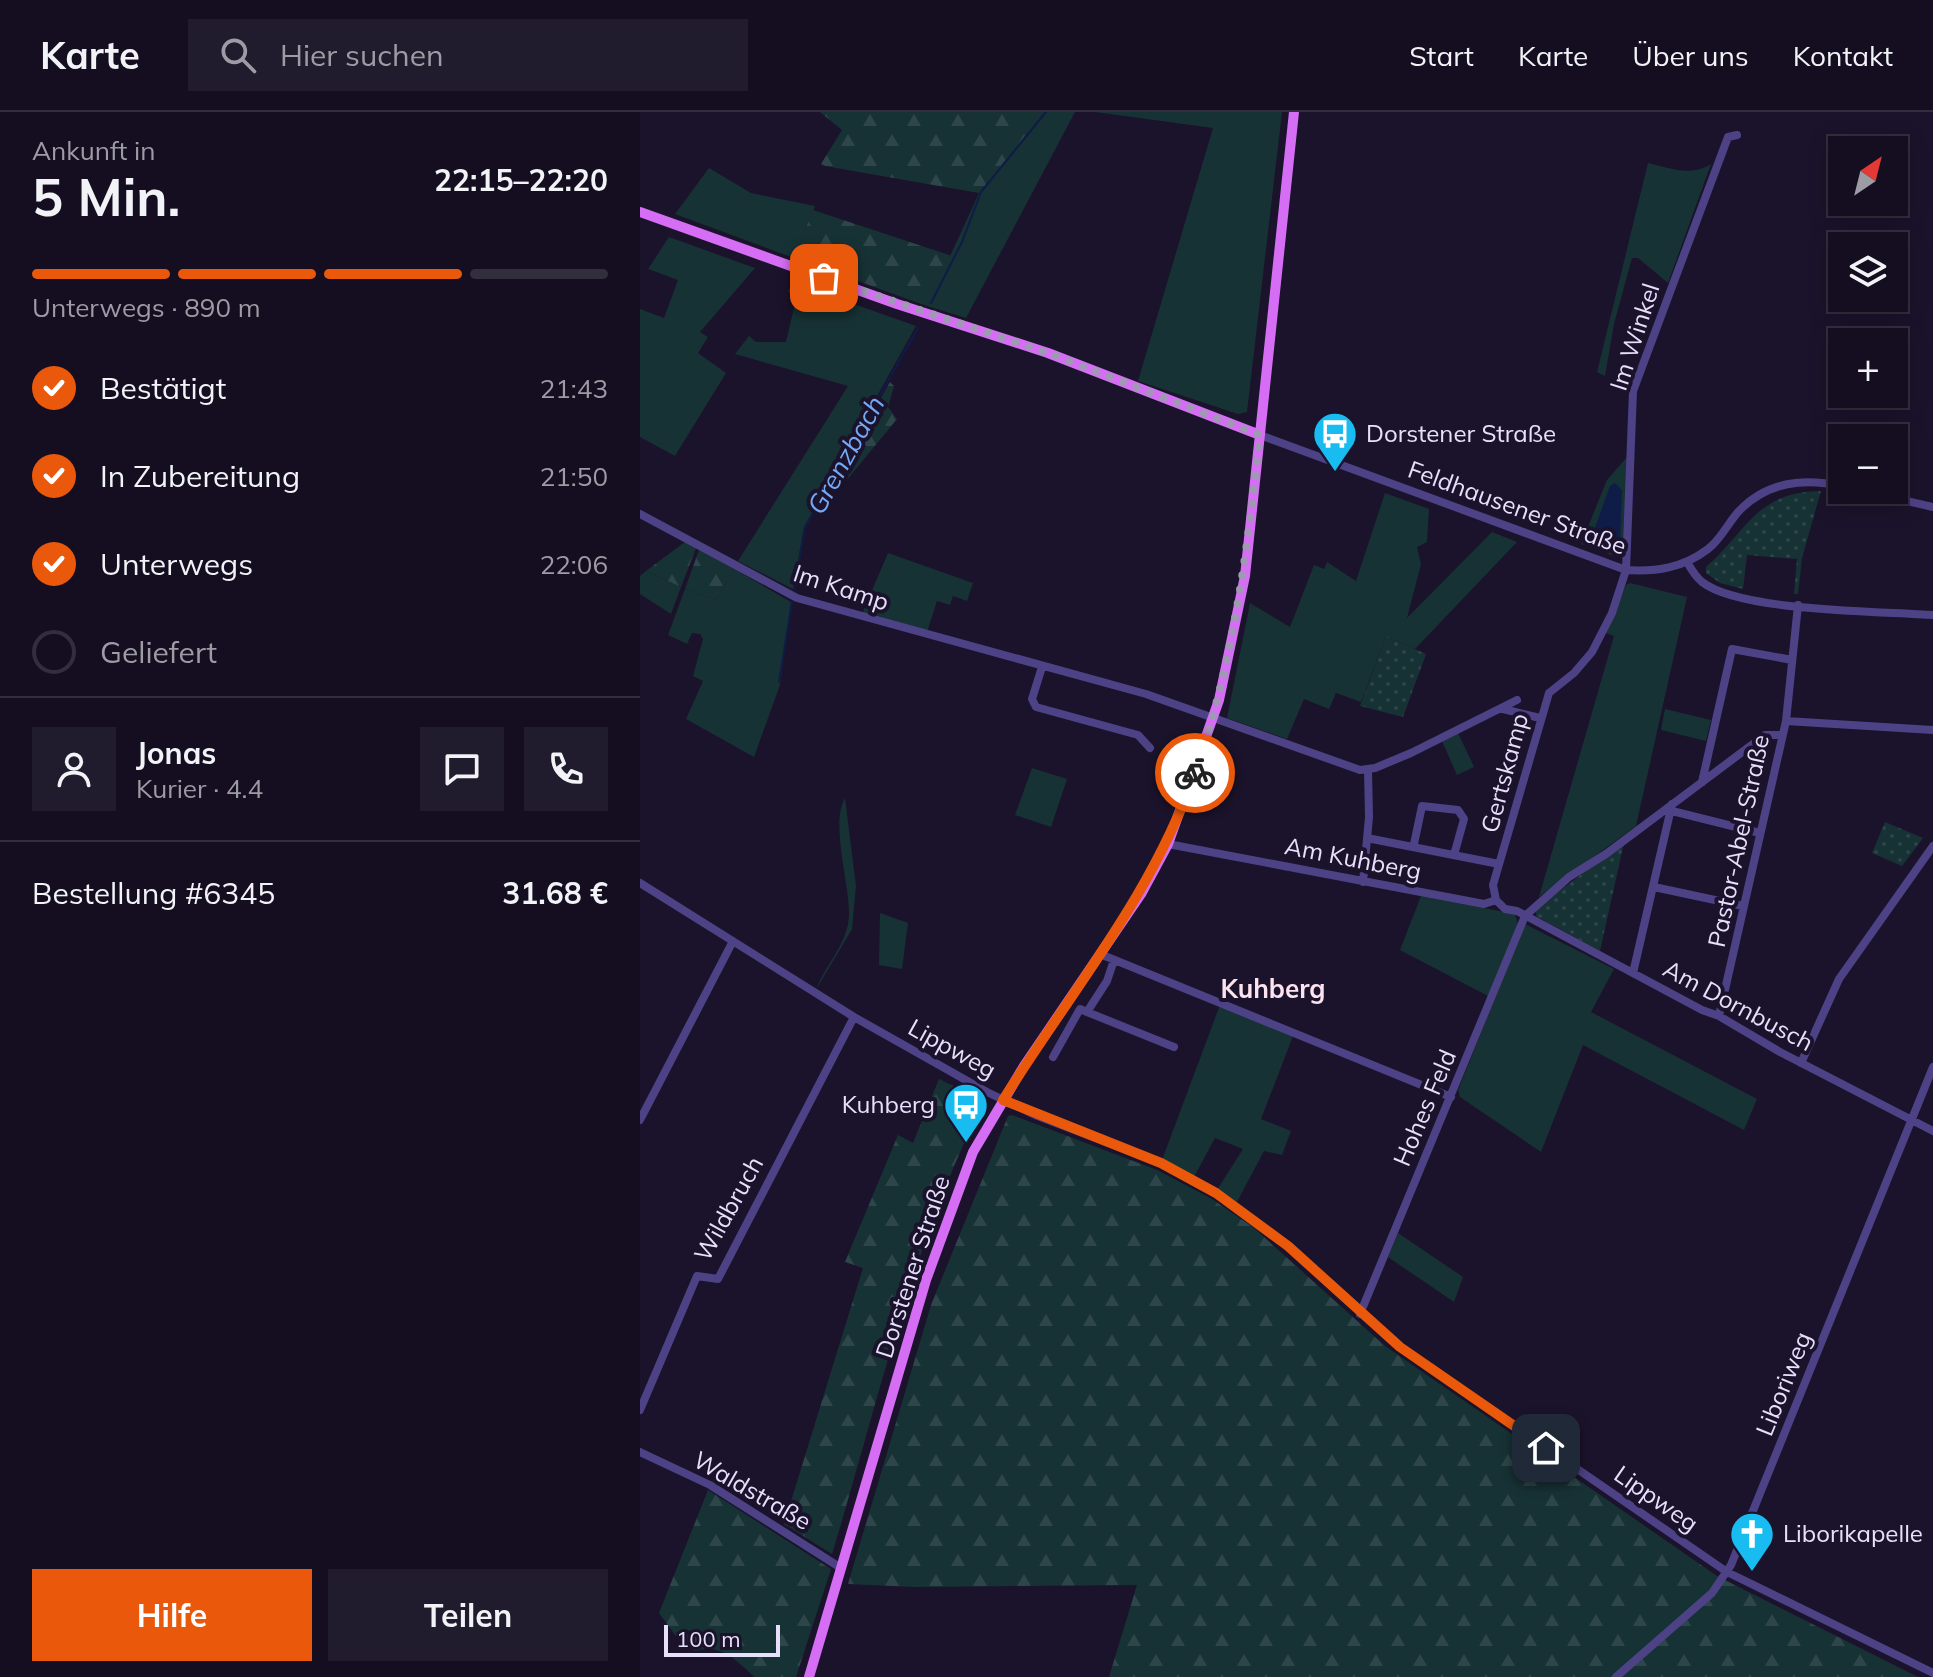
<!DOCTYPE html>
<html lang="de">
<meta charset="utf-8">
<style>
body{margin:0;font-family:Mulish,sans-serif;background:#211c2d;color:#f1f3f6;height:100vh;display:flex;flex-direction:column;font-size:30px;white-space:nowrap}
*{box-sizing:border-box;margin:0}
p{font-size:26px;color:#9d9ca5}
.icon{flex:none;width:44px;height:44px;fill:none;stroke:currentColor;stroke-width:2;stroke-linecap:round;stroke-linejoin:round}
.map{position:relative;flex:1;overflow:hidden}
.details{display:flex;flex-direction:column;background:#140e20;width:640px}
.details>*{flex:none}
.needle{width:52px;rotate:35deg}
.tools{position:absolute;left:1188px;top:24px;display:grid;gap:16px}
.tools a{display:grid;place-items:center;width:80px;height:80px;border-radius:0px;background:#140e20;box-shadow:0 4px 20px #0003,0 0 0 2px #332e3e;font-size:40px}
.scale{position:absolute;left:24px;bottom:20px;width:116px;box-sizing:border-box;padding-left:8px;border:4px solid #e7e0fd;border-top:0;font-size:22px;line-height:28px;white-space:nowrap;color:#e7e0fd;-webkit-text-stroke:6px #1b132b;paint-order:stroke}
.pin{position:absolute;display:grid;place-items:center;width:68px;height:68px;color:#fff;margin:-34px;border-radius:16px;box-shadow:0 4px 12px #0006}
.courier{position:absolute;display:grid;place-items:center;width:80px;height:80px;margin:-40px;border:6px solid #ea580c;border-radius:50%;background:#fff;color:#222;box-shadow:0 2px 10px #0007}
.head em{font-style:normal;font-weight:700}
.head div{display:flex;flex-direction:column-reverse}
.head{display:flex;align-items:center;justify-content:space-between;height:136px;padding:0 32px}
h1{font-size:52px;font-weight:700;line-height:60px}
.bar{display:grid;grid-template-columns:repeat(4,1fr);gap:12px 8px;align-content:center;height:96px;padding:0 32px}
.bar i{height:10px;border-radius:6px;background:#332e3e}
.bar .on{background:#ea580c}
.bar p{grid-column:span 4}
.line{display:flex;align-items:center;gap:20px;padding:0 32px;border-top:2px solid #332e3e}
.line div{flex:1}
.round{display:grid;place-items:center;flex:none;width:84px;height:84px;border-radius:0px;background:#211c2d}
ol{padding:0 32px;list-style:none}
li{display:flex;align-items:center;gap:24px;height:88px}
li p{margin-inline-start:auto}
li .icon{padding:8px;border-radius:50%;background:#ea580c;color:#fff;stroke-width:4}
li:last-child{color:#9d9ca5}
li i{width:44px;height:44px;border:4px solid #332e3e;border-radius:50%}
.cta{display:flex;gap:16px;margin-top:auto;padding:16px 32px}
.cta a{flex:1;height:92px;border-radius:0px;background:#ea580c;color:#fff;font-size:32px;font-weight:700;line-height:92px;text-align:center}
.cta a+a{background:#211c2d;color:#f1f3f6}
header{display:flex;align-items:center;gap:48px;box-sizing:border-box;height:112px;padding:0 40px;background:#140e20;border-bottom:2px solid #332e3e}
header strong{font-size:38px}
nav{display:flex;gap:44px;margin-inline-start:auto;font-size:28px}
.search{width:560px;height:72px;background:#211c2d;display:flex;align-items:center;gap:20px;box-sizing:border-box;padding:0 28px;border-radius:0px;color:#9d9ca5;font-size:30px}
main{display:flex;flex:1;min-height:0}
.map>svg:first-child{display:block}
.grass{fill:#173235}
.forest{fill:url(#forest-firs)}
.park{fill:url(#park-dots)}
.water{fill:#0f1c48}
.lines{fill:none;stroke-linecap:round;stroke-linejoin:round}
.stream{stroke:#0f1c48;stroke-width:2}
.minor{stroke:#4e4287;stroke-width:8}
.major{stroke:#d66ef5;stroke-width:10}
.done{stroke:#a098b4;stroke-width:8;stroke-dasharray:0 14.4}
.route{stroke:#ea580c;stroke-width:10}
.labels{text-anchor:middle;stroke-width:8;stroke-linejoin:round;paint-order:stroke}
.street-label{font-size:24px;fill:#e7e0fd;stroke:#1b132b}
.poi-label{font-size:24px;fill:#e7e0fd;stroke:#1b132b;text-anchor:start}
.water-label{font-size:26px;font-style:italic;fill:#75a8f6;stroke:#1b132b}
.neighbourhood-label{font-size:26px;font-weight:bold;fill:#fde2ef;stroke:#1b132b}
</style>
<header>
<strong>Karte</strong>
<div class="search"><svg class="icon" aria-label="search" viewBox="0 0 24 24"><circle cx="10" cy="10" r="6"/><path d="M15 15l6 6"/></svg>Hier suchen</div>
<nav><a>Start</a><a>Karte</a><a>Über uns</a><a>Kontakt</a></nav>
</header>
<main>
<section class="details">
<div class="head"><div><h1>5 Min.</h1><p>Ankunft in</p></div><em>22:15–22:20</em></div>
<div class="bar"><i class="on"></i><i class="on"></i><i class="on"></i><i></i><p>Unterwegs · 890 m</p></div>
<ol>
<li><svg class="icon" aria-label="check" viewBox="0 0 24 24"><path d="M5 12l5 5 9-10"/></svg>Bestätigt<p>21:43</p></li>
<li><svg class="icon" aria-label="check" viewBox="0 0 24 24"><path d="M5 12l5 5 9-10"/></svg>In Zubereitung<p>21:50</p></li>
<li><svg class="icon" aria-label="check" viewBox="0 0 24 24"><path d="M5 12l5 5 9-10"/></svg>Unterwegs<p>22:06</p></li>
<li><i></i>Geliefert</li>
</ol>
<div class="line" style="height:144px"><a class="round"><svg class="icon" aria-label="person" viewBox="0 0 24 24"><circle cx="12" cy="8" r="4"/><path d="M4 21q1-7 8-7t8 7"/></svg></a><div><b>Jonas</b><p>Kurier · 4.4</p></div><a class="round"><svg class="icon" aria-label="chat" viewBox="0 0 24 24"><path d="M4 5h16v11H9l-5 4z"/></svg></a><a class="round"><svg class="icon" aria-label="phone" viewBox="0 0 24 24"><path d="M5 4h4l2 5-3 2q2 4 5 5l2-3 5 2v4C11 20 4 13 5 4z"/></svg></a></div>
<div class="line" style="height:104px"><div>Bestellung #6345</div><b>31.68 €</b></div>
<div class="cta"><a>Hilfe</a><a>Teilen</a></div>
</section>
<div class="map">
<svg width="1293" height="1565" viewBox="0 0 1293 1565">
<defs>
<pattern id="forest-firs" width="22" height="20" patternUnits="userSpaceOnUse" patternTransform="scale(2)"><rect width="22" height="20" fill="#173235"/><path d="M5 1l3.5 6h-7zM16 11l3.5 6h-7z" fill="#2e4649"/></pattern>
<pattern id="park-dots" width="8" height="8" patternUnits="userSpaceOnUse" patternTransform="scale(2)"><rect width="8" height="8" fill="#173235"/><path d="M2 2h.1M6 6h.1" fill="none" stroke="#2e4649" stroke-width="1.8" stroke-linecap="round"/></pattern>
</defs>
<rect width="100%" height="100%" fill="#1b132b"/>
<path class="grass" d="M404 0H435L326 206 287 194 340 79Z
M455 0H642L607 300 598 302 498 269 573 16Z
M1008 51C1029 56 1051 65 1071 52L1028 171 998 146H992L974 212 965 264 957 260Z
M69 56 111 81 175 94 154 146 35 102Z
M29 125 115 156 60 220 68 225 58 241 86 261 35 344 0 325V197L24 206 38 168 8 157Z
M152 170 276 214 164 415 153 477 98 449 208 274 95 242 109 224 116 230H146L157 183 148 180Z
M987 345 984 436 974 444 941 432 967 368Z
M745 381 789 397 787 430 777 435 781 452 767 506 852 420 877 430 775 537 746 524 721 590 696 581 689 597 664 587 647 627 587 606 610 491 650 515 674 453 684 457 687 450 716 469Z
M248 441 333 471 327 489 313 484 310 493 297 489 287 520 222 502Z
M94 457 151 490 140 573 114 645 46 607 63 569 53 564 63 527 60 522 52 521 47 532 28 523 45 477 76 488Z
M6 459 41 475 31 502 0 482V464Z
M990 471 1047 485 996 714 899 785 974 524 966 521 986 473Z
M1025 597 1071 608 1066 629 1021 618Z
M818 621 834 655 817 663 802 629Z
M392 656 427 667 411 715 375 703Z
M205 686 216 774 212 817 177 876C185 853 208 832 209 803 210 772 190 712 205 686Z
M781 784 875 802 878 812 848 884 760 838Z
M240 801 268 811 262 857 239 853Z
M885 812 974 857 951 900 1117 987 1104 1018 943 933 901 1040 820 985 818 978Z
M580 893 653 924 621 1007 651 1019 642 1043 624 1039 597 1090 577 1078 603 1037 575 1026 554 1065 522 1048Z
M758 1121 823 1165 814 1190 748 1145Z"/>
<path class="forest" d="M180 0H404L339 81 185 54 181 52 202 18Z
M173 98 312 144 287 194 154 146Z
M250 270 254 274 248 295 257 307 206 369 192 371Z
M45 430 56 436 41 475 6 459Z
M59 438 94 457 76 488 45 477Z
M299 967 344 989C274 1127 237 1294 192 1442L144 1412 223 1156 205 1150 258 1023 273 1031Z
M372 1003 517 1058 572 1087 614 1116 745 1234 1077 1464 1278 1565H469L497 1473 274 1475 208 1472 291 1193 368 1004Z
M68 1378 191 1457 156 1565H115C95 1548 82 1531 55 1539L38 1527 19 1501Z"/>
<path class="park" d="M1181 379 1162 446 1158 482H1154L1157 447 1107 443 1103 477 1080 471 1066 461V455C1109 417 1116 380 1181 379Z
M746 524 786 542 763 605 720 594Z
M1245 710 1283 726 1262 754 1232 741Z
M984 731 960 839 896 804V796Z"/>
<path class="water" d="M975 371 982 378 980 428 973 434 956 429 952 424 970 374Z"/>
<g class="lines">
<path class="stream" d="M291 191 322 130 341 80 406 0
M154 478 165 415 278 216
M139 570 152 490"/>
<path class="minor" d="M620 323 986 458C1016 460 1043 456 1068 437 1081 427 1088 411 1099 399 1128 369 1164 366 1202 374
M1219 378 1293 395
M0 402 157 486 506 582 720 658 735 656 771 641 877 588
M1047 450C1051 457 1056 465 1062 470 1101 500 1240 499 1293 503
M402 555 392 587 396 595 498 623 510 636
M909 581 934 561 952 540 972 501 986 458 993 279 1088 25 1097 23
M863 597 900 606
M1146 609 1293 618
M1062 670 1092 537 1152 548
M1032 699 1120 721
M727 726 859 752
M528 732 844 792 856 788 865 797 877 799 1062 898 1079 904 1140 940 1293 1019
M774 732 782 694 818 698 824 707 814 743
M723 770 729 705 728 658
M0 771 214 905 347 980 395 1003 521 1051 576 1081 648 1134 760 1235 1087 1460 1293 1561
M1014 775 1103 794
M856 788 853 773 909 581
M460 842 811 985
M993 861 1032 692
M447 900 534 935
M1079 904 1146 609 1158 493
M413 945 440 897 447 900 467 869 474 848
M1161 951 1199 867 1293 734
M0 1008 93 829
M720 1202 885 804 929 765 966 742 1125 623H1142
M0 1298 57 1164 78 1167 214 905
M0 1340 70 1373 201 1456
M976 1565 1072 1481 1091 1453 1293 955"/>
<path class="major" d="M0 100 257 192 408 241 620 323
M169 1565 286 1168 333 1040 384 954 501 782 528 732 579 588 605 464 654 0"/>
</g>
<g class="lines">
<path class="done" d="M184 166 408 241 620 323C607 439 594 550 555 661"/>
<path class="route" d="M555 661C512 784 431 879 363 988L521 1051 576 1081 648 1134 760 1235 906 1336"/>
</g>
<defs>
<g id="bus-pin" transform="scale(2.3)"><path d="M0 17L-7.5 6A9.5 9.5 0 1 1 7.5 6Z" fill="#19bcf0" stroke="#1b132b"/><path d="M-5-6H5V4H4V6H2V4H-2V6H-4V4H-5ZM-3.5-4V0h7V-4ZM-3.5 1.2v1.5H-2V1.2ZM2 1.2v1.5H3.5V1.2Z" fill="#fff"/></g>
<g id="church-pin" transform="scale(2.3)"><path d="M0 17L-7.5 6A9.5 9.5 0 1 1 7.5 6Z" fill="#19bcf0" stroke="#1b132b"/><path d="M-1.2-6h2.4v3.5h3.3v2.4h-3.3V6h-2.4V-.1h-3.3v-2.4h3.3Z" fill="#fff"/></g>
</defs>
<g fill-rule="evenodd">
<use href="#bus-pin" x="695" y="322"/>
<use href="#bus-pin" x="326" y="993"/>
<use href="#church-pin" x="1112" y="1422"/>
</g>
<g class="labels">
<g class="street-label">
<text transform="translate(995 225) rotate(-72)" y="8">Im Winkel</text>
<text transform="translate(877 396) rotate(20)" y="8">Feldhausener Straße</text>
<text transform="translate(201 476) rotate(18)" y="8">Im Kamp</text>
<text transform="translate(865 661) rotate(-75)" y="8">Gertskamp</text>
<text transform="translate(1099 729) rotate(-78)" y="8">Pastor-Abel-Straße</text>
<text transform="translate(713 747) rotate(11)" y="8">Am Kuhberg</text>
<text transform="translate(1098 894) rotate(28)" y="8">Am Dornbusch</text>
<text transform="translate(312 937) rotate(29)" y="8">Lippweg</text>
<text transform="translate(785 996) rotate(-67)" y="8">Hohes Feld</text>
<text transform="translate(89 1097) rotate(-61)" y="8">Wildbruch</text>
<text transform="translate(273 1155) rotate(-72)" y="8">Dorstener Straße</text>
<text transform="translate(1144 1272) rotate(-68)" y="8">Liboriweg</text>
<text transform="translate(112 1379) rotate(30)" y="8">Waldstraße</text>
<text transform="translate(1016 1387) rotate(35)" y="8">Lippweg</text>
</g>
<g class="poi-label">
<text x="726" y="330">Dorstener Straße</text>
<text x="295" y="1001" text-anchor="end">Kuhberg</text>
<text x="1143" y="1430">Liborikapelle</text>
</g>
<g class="water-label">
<text transform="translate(206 343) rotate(-61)" y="9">Grenzbach</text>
</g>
<g class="neighbourhood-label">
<text x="633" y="886">Kuhberg</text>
</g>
</g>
</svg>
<div class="tools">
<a><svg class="needle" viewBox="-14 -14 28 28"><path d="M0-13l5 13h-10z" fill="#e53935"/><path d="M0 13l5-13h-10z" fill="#9d9ca5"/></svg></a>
<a><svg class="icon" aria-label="layers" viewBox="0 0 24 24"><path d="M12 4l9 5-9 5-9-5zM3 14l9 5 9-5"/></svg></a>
<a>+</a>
<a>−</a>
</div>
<div class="scale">100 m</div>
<div class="pin" style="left:184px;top:166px;background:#ea580c"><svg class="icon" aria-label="bag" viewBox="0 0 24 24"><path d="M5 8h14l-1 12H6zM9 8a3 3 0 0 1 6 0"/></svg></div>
<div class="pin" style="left:906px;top:1336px;background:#1f2937"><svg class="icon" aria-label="home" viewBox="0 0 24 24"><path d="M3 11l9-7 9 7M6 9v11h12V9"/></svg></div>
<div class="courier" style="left:555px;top:661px"><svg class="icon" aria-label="bike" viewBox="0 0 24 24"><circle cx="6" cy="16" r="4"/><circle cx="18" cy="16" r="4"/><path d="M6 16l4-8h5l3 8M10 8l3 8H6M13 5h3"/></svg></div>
</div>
</main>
